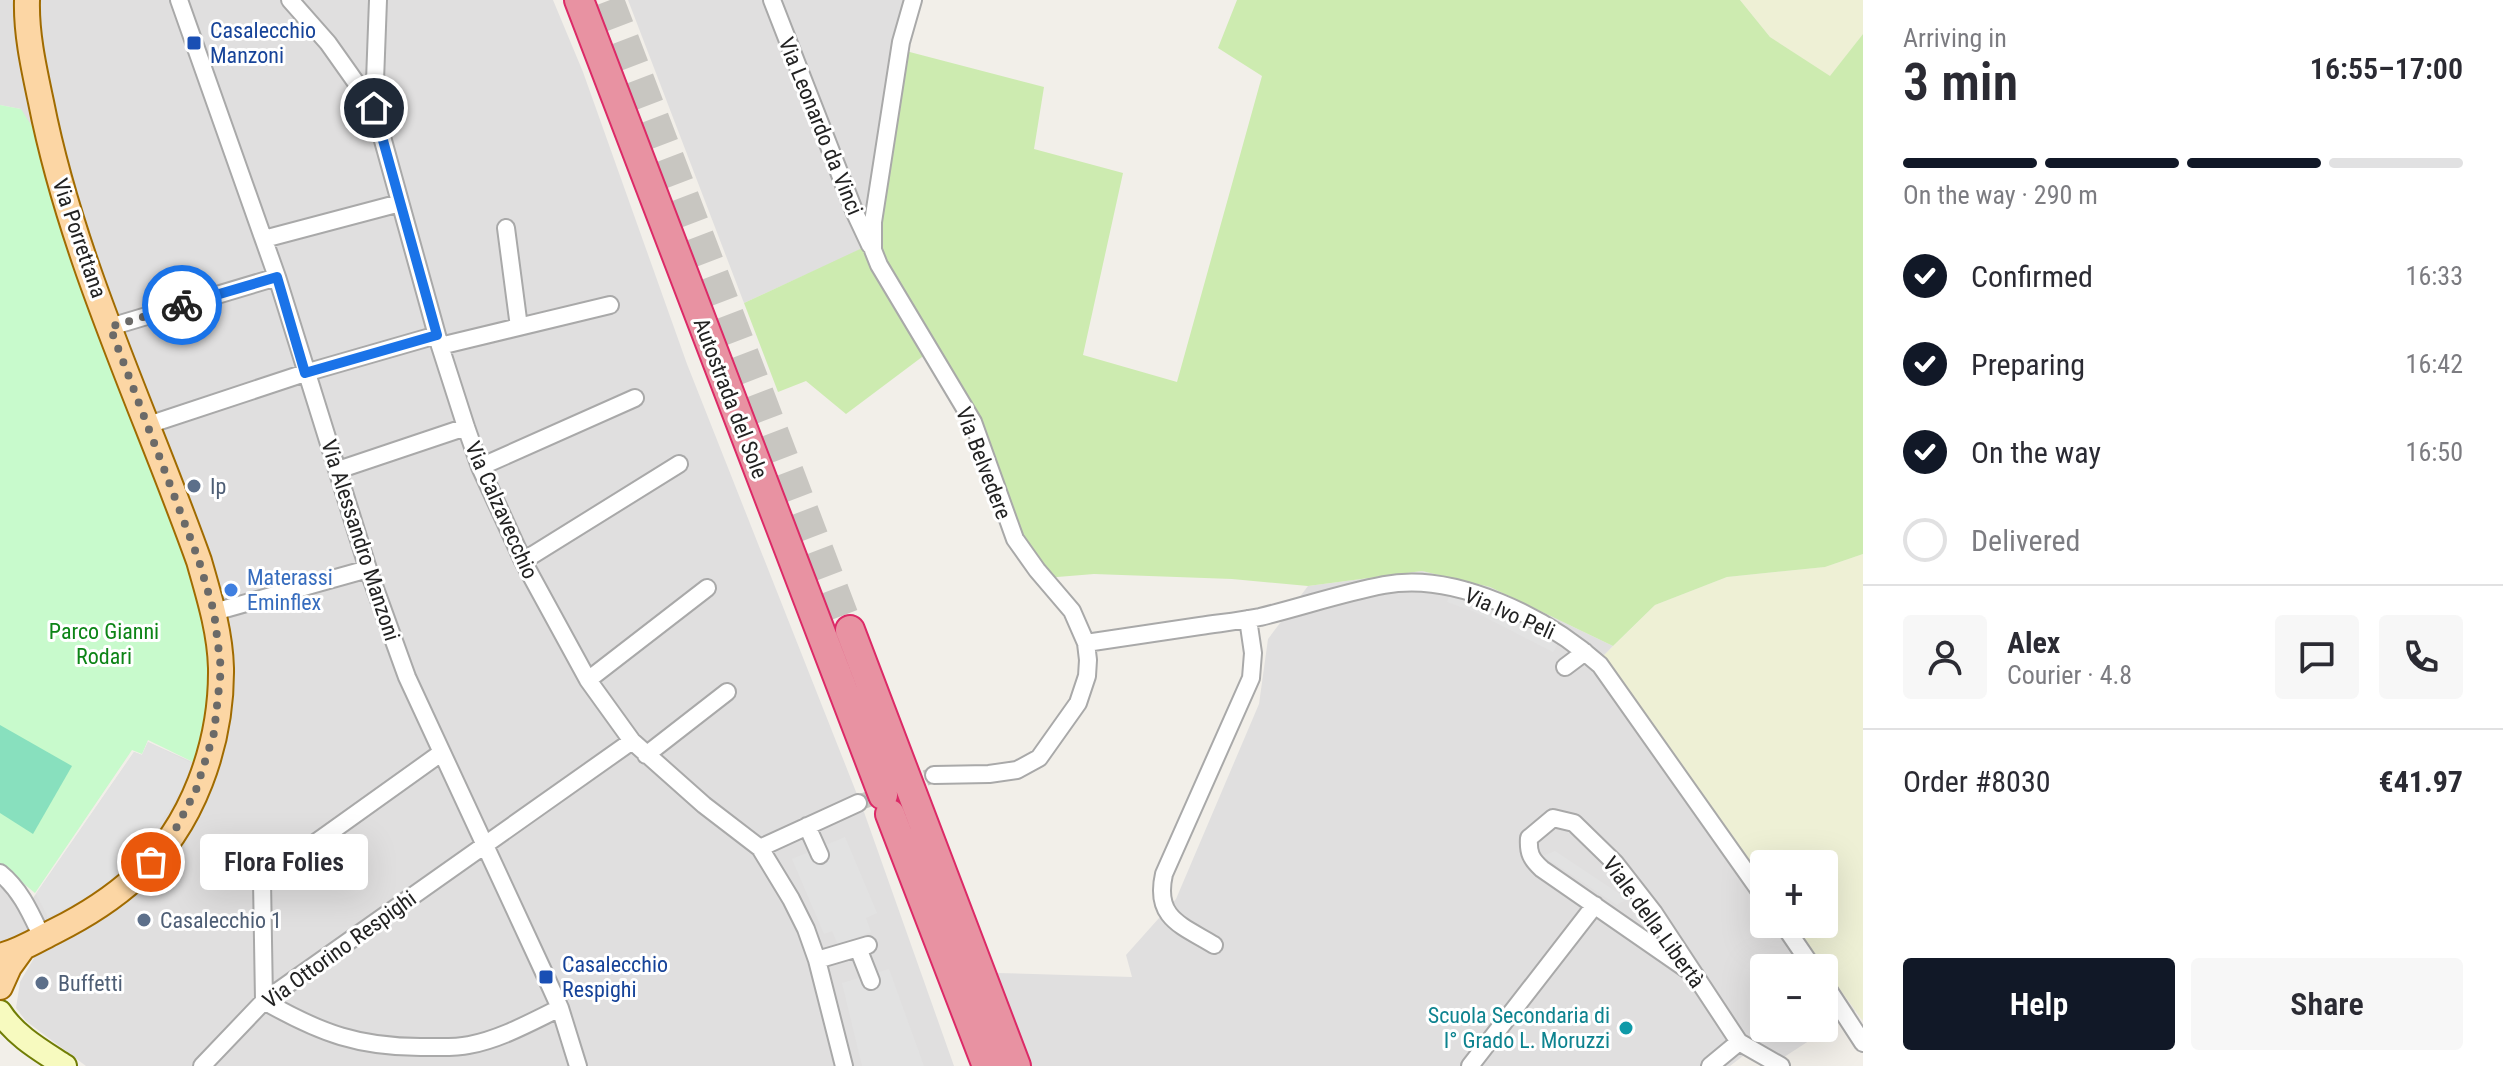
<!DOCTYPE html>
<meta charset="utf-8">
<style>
body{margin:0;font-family:"Roboto Condensed",sans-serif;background:#f7f7f7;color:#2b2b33;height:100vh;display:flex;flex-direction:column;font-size:30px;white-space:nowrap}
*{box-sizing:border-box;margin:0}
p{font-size:26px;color:#7c7c81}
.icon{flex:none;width:44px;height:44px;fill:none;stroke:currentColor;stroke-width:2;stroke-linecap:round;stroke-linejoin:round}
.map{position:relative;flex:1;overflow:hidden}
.side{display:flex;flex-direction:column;background:#fff;width:640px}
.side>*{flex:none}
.buttons{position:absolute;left:1750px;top:850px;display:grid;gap:16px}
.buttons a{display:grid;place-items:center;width:88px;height:88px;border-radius:8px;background:#fff;box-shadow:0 8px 32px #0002;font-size:40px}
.pin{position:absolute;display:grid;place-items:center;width:68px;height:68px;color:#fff;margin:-34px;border:4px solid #fff;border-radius:50%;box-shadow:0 2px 8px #0007}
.courier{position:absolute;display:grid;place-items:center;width:80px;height:80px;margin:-40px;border:6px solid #1a73e8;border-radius:50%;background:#fff;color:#222;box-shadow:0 2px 10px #0007}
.bubble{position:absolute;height:56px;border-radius:8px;background:#fff;box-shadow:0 8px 32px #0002;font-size:26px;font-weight:600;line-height:56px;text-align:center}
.head em{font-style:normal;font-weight:600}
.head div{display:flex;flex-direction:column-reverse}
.head{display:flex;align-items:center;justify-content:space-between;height:136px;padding:0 40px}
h1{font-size:52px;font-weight:600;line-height:60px}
.bar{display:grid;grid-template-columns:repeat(4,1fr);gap:12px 8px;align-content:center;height:96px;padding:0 40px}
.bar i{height:10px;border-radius:6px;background:#e1e1e2}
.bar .active{background:#111827}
.bar p{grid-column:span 4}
.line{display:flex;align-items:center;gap:20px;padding:0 40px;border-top:2px solid #e1e1e2}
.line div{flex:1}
.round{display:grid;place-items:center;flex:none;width:84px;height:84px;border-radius:8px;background:#f7f7f7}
ol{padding:0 40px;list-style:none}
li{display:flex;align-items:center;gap:24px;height:88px}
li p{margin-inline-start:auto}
li .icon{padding:8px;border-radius:50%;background:#111827;color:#fff;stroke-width:4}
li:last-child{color:#7c7c81}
li i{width:44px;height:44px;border:4px solid #e1e1e2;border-radius:50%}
.button{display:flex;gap:16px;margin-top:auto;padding:16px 40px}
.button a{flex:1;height:92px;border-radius:8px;background:#111827;color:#fff;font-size:32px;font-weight:600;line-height:92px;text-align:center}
.button a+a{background:#f7f7f7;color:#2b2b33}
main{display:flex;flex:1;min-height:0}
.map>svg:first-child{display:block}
.residential{fill:#e0dfdf;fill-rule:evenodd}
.farmland{fill:#eef0d5}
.grass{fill:#cdebb0}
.park{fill:#c8facc}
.pitch{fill:#88e0be}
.parking{fill:#e2e2e2}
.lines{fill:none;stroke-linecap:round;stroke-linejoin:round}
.street-tunnel{stroke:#c8c6c1;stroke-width:16;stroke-dasharray:16 8;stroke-linecap:butt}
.highway-tunnel{stroke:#c8c6c1;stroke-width:28;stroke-dasharray:28 14;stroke-linecap:butt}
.street-casing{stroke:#a9a9a9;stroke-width:20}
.secondary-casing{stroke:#707d05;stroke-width:26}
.primary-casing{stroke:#a06b00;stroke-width:28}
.highway-casing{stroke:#dc2a67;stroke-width:32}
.street{stroke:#fff;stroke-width:16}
.secondary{stroke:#f7fabf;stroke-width:22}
.primary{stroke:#fcd6a4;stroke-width:24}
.highway{stroke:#e892a2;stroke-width:28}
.done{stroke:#6b6a68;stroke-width:8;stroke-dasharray:0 14.4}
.route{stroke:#1a73e8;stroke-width:10}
.transit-dot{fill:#1a4fb4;stroke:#fff;stroke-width:3}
.service-dot{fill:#5c6f8a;stroke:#fff;stroke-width:3}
.shop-dot{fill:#3f7fe0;stroke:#fff;stroke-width:3}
.culture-dot{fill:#0f9aa8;stroke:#fff;stroke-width:3}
.labels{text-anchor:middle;stroke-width:6;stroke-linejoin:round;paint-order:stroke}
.transit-label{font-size:22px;fill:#164399;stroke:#fff;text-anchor:start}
.street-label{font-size:22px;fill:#222;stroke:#fff}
.service-label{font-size:22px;fill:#4e5e75;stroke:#fff;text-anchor:start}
.shop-label{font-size:22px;fill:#366cbe;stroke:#fff;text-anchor:start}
.park-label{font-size:22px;fill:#0c8416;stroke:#fff}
.culture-label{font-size:22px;fill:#0d838f;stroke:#fff;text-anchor:end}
</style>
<main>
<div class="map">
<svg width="1863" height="1066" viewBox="0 0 1863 1066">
<rect width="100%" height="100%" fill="#f2efe9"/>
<path class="residential" d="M0 0H553L583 72 687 364 864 812 954 1066H86L26 1021 16 1008 20 982 34 958 18 938 0 944V873L33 898 134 752 142 755 148 742 197 764 21 109 0 105Z
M628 0H915L873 244 744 303Z
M1422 571 1490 587 1613 646 1597 663 1764 885V924H1792L1855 1011 1775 1063 1752 1049 1730 1066H1029L997 973 1132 977 1126 955 1176 899 1259 704 1268 639 1308 586ZM1764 968H1824V1028H1764Z"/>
<path class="farmland" d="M1740 0H1863V34L1830 77 1770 37Z
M1863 554V1021L1792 924H1824V864H1764V885L1596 663 1655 605 1727 577 1825 567Z"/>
<path class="grass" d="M1237 0H1740L1770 37 1830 76 1863 34V554L1825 567 1727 577 1655 605 1613 646 1490 587 1422 571 1308 586 1232 579 1094 574 1045 578 1015 540 934 348 846 414 806 381 778 392 744 303 873 243 902 50 1044 87 1034 149 1123 173 1083 355 1177 382 1262 76 1218 48Z"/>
<path class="park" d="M0 105 21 109 35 131 181 537 208 634 210 676 207 717 197 764 148 740 142 754 132 750 35 893 0 864Z"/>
<path class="pitch" d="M0 725 72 766 33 834 0 813Z"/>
<path class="parking" d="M1450 594 1472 599 1497 608 1560 640 1553 652 1475 612 1447 602Z
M148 742 195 765 170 809 139 848 107 884 91 896 48 917 36 894 134 752 142 755Z
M845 837 877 913 866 918 871 932 838 945 832 931 824 934 792 859Z
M1555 851 1627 899 1617 905 1543 856Z
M889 969 924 1066H862L842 983Z"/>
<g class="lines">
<path class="street-tunnel" d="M858 803 934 775"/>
<path class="highway-tunnel" d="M610 0 850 630"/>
<g class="street-casing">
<path id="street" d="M179 0 277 277 368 569 407 677 546 977 560 1008 578 1066
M290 0 328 43 374 108 440 346 466 427 480 467 523 561 588 680 632 741 704 805 760 848 791 899 806 929 817 960 844 1066
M772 0 855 213 870 245
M913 0 901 42 873 222V250L879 265 973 422 1015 539 1037 570 1072 611 1086 643 1088 660 1087 676 1078 703 1039 758 1017 770 989 774 934 775
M374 108 378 0
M506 228 519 327
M264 239 400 203
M110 327 277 277
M440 346 610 305
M148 425 305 373 437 335
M480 467 635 398
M338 470 466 427
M523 561 679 464
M214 612 368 569
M1086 643C1124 637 1162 632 1200 626 1220 623 1240 621 1260 617 1301 607 1342 593 1384 585 1455 571 1548 618 1600 665L1764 897
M1565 667 1585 652
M588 680 707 588
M646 755 727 692
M807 826 820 855
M760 848 858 803
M0 873C21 890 31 914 42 937
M1783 924 1813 968
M1214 945C1181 925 1154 918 1164 874L1251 678 1253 653 1248 619
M858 948 871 981
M817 960 868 945
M1695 975 1542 869C1531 859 1528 853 1529 838L1553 818 1574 823 1615 863 1654 913 1739 1042 1781 1066
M1824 983 1863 1043
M264 1001 262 881 441 753
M264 1001C320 1033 360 1048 426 1047 440 1047 455 1048 469 1045 501 1039 531 1022 560 1008
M202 1066 264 1001 632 741
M1470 1066 1595 905
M1710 1066 1739 1042"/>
</g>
<g class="secondary-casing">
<path id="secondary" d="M0 1012C15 1036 42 1051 65 1066"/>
</g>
<g class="primary-casing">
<path id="primary" d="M0 956C20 951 37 940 55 931 85 916 112 899 136 877 193 827 222 743 221 668 220 631 209 596 199 561 145 410 72 260 41 102 34 69 26 34 27 0
M0 987 9 967 22 949"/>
</g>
<g class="highway-casing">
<path id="highway" d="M579 0 883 795
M850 630 1016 1066
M890 814 987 1066"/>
</g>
<use href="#street" class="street"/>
<use href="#secondary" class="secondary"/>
<use href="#primary" class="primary"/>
<use href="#highway" class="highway"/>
</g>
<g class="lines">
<path class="done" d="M151 862 172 836 196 790 214 733 221 669 214 612 199 561 110 327 182 305"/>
<path class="route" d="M182 305 277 277 305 373 437 335 374 108"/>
</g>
<g class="transit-dot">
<rect x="186" y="35" width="16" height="16" rx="4"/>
<rect x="538" y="969" width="16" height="16" rx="4"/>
</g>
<g class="service-dot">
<circle cx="194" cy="486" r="8"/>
<circle cx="144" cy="920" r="8"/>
<circle cx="42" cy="983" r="8"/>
</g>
<circle class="shop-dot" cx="231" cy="590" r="8"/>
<circle class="culture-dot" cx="1626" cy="1028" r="8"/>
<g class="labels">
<g class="transit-label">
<text x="210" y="38">Casalecchio<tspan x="210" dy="25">Manzoni</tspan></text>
<text x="562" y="972">Casalecchio<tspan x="562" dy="25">Respighi</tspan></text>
</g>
<g class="street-label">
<text transform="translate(821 126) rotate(68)" y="8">Via Leonardo da Vinci</text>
<text transform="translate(80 238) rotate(71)" y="8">Via Porrettana</text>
<text transform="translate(731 398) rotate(69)" y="8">Autostrada del Sole</text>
<text transform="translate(984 463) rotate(69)" y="8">Via Belvedere</text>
<text transform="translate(502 510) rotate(66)" y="8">Via Calzavecchio</text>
<text transform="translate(361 540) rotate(72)" y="8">Via Alessandro Manzoni</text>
<text transform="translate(1510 613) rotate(24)" y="8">Via Ivo Peli</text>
<text transform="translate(1654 922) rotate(54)" y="8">Viale della Libertà</text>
<text transform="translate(339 949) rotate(-36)" y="8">Via Ottorino Respighi</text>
</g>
<g class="service-label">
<text x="210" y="494">Ip</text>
<text x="160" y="928">Casalecchio 1</text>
<text x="58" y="991">Buffetti</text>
</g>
<g class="shop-label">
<text x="247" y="585">Materassi<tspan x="247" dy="25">Eminflex</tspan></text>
</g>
<g class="park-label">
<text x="104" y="639">Parco Gianni<tspan x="104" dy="25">Rodari</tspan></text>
</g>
<g class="culture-label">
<text x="1610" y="1023">Scuola Secondaria di<tspan x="1610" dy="25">I° Grado L. Moruzzi</tspan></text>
</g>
</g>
</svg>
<div class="buttons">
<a>+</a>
<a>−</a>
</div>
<div class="pin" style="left:151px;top:862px;background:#ea580c"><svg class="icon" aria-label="bag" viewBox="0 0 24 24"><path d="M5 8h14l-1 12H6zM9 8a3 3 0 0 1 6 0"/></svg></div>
<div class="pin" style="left:374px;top:108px;background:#1f2937"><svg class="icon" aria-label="home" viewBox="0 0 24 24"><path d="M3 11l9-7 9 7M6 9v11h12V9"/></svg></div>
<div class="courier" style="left:182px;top:305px"><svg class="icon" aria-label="bike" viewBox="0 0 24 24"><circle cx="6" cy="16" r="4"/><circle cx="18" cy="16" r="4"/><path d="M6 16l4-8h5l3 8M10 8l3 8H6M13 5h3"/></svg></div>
<div class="bubble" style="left:200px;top:834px;width:168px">Flora Folies</div>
</div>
<section class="side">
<div class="head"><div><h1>3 min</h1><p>Arriving in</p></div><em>16:55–17:00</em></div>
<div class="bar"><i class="active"></i><i class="active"></i><i class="active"></i><i></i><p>On the way · 290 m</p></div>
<ol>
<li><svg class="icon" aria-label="check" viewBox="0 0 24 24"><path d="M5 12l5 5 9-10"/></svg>Confirmed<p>16:33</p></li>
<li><svg class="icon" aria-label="check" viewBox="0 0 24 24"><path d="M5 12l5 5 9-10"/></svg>Preparing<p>16:42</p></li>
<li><svg class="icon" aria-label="check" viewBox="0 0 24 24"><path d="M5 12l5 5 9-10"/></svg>On the way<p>16:50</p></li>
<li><i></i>Delivered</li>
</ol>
<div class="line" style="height:144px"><a class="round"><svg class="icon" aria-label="person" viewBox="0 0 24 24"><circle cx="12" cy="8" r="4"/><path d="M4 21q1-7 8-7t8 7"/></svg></a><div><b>Alex</b><p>Courier · 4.8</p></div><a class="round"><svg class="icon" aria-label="chat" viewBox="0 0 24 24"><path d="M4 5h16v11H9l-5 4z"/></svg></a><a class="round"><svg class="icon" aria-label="phone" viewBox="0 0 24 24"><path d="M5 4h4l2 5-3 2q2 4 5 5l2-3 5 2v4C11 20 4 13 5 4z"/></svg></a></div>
<div class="line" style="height:104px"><div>Order #8030</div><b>€41.97</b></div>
<div class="button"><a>Help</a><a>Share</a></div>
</section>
</main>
